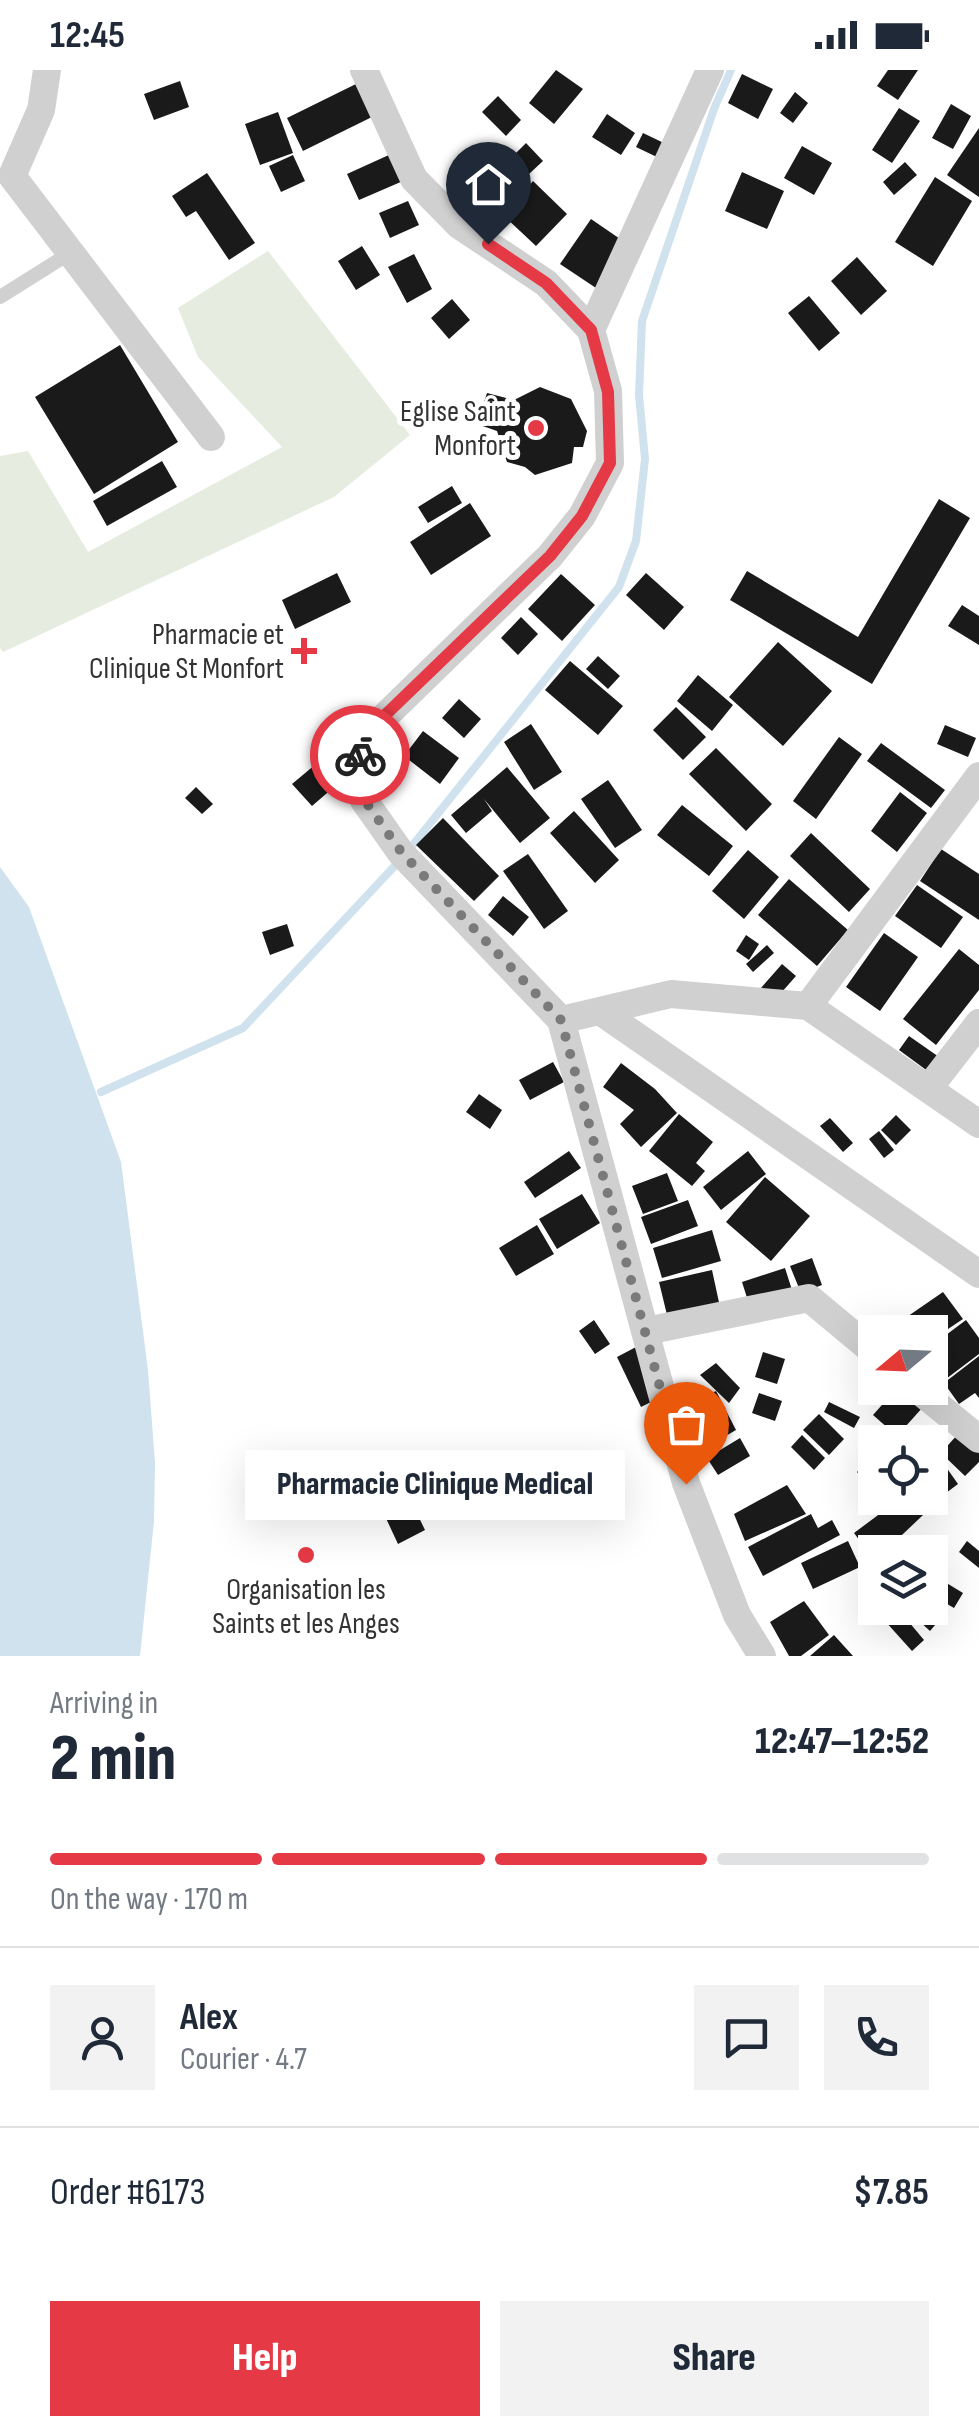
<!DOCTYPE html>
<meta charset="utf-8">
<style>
body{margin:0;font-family:"Sofia Sans Condensed",sans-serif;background:#f2f2f3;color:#1f2937;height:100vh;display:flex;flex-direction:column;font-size:38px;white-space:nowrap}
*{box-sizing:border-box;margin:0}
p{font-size:32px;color:#747a83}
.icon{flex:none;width:55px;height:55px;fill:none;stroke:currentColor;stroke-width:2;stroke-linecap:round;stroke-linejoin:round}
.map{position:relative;height:1586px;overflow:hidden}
.details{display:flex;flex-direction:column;background:#fff;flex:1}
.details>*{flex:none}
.needle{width:65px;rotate:251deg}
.fabs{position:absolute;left:858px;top:1245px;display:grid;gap:20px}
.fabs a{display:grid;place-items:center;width:90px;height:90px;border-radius:0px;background:#fff;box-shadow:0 10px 40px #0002;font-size:50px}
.pin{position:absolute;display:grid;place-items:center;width:85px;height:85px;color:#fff;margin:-102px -42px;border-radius:50% 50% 50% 0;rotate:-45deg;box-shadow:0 0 10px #0007}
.pin .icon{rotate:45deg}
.courier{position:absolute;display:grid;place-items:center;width:100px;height:100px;margin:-50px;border:8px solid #e63946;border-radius:50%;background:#fff;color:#222;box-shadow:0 2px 12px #0007}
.bubble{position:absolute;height:70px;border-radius:0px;background:#fff;box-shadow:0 10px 40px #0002;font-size:32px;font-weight:800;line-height:70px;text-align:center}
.head em{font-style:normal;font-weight:800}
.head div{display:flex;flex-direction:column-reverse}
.head{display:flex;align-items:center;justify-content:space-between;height:170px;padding:0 50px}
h1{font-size:65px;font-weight:800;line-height:75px}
.bar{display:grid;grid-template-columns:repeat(4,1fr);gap:15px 10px;align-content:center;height:120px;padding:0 50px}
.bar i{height:12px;border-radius:8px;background:#e0e1e3}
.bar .on{background:#e63946}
.bar p{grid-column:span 4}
.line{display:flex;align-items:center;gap:25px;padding:0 50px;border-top:2px solid #e0e1e3}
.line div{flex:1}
.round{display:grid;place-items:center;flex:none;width:105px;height:105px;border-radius:0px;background:#f2f2f3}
.button{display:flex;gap:20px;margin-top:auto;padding:20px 50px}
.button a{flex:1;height:115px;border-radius:0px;background:#e63946;color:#fff;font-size:40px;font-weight:800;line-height:115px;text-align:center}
.button a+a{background:#f2f2f3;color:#1f2937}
.status{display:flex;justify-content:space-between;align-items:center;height:70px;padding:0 50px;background:#fff;direction:ltr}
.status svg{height:28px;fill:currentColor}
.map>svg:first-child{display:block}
.green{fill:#e6ecdf}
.water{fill:#cfe2ee}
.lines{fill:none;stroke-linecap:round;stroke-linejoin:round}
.stream{stroke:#cfe2ee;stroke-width:8}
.building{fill:#1a1a1a}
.lane{stroke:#d0d0d0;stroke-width:14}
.street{stroke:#d0d0d0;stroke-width:28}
.done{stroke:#7a7a7a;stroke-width:10;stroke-dasharray:0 18}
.route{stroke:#e63946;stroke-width:12}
.poi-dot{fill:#e63946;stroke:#fff;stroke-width:4}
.labels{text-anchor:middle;stroke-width:10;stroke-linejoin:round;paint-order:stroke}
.poi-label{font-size:30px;fill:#333;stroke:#fff;text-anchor:end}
</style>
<div class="status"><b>12:45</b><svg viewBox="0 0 49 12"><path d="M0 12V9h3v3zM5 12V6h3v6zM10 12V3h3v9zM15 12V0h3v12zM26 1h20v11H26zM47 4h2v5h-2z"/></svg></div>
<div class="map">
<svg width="979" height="1586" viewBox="0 0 979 1586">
<rect width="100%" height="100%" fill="#fff"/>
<path class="green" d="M268 181 410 365 334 427 3 582 0 578V386L28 381 88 482 282 377 198 287 178 238Z"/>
<path class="water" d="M0 797 29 837 121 1092 148 1300 155 1393 154 1451 140 1586H0Z"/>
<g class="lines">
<path class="stream" d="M101 1022 243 958 404 786 619 517 636 471 645 389 639 325 642 251 714 39 731 0"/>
</g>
<path class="building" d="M556 0 583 19 554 54 529 33Z
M888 0H918L898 30 877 16Z
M742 4 773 19 758 49 728 33Z
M180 11 189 37 154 50 144 24Z
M360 12 376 45 303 81 287 48Z
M795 22 808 33 793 53 780 43Z
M498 26 521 50 506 66 482 42Z
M951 34 971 46 953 79 932 68Z
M899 38 920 51 892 93 872 80Z
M278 42 293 83 260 95 245 54Z
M607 44 635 63 621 85 592 67Z
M979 58V127L947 105Z
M643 63 668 75 661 89 636 77Z
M526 73 543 91 529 104 512 87Z
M802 76 832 93 814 125 784 108Z
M495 81 526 119 533 111 567 144 536 176 502 144 521 122 493 152 461 107Z
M391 84 403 111 359 130 347 104Z
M293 85 305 111 281 122 269 96Z
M905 92 917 105 894 125 883 112Z
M742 102 784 121 767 159 725 141Z
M207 103 255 173 229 190 196 141 186 147 172 126Z
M935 107 972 131 933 196 895 172Z
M408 131 419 155 390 168 379 143Z
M591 149 626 173 596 218 560 194Z
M362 176 380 205 356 220 338 191Z
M414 184 432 219 407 233 388 197Z
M857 187 887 221 861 245 831 211Z
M809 226 840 263 819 281 788 243Z
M452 229 470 250 449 269 431 248Z
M120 275 178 372 94 424 35 327Z
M540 317 571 329 587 361 583 377H574L572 393 535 405 525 397 507 392 497 361 477 354 487 323 514 330Z
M162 391 177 417 107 456 93 431Z
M452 416 462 433 428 453 418 437Z
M939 429 970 448 872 614 730 530 747 501 858 567Z
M470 433 491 466 431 505 410 472Z
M337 503 351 532 295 559 282 530Z
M646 503 684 537 664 560 626 525Z
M561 504 595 535 562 571 528 539Z
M962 535 979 546V575L948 556Z
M521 547 538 564 518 585 501 568Z
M778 572 832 621 783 676 729 627Z
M598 586 620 606 608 619 586 599Z
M570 591 623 636 598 665 545 620Z
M698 605 733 635 712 661 677 631Z
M459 629 481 649 464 668 442 648Z
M676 637 706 667 683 690 653 660Z
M531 654 562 702 534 720 504 672Z
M945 655 976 668 968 687 937 674Z
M423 661 459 688 440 714 404 686Z
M839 667 862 684 816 749 793 731Z
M881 673 945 720 931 738 867 691Z
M716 678 772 734 746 761 689 704Z
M322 689 341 711 312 736 292 714Z
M507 697 550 748 520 773 484 729 492 741 466 763 451 745Z
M608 710 642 760 615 778 581 729Z
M196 717 213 734 202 744 185 728Z
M900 722 927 743 897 782 871 761Z
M682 735 733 776 709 806 657 765Z
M574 741 619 790 595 813 550 763Z
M443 748 499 806 474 831 416 775Z
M811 763 870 819 849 842 790 786Z
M941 779 979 804V850L920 811Z
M748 780 779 807 744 849 712 821Z
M528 784 568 841 544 859 503 801Z
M789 809 848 860 817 896 758 845Z
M917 815 963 847 941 878 895 846Z
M503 826 529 847 513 866 488 845Z
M287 854 294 876 270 885 262 862Z
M884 863 918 887 880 941 846 917Z
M746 865 759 874 749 890 736 881Z
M767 875 774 883 753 902 746 894Z
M959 879 979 895V920L936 975 903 949Z
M782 894 796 906 774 931 760 919Z
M909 966 939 987 929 1002 899 980Z
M553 992 564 1012 530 1030 519 1010Z
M621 993 655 1019 677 1043 641 1077 620 1054 634 1040 603 1017Z
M479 1024 502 1040 490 1059 466 1042Z
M679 1044 713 1072 696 1093 705 1101 692 1116 649 1081Z
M896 1045 911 1060 896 1075 881 1060Z
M830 1048 853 1073 843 1082 820 1056Z
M879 1061 894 1080 884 1088 869 1069Z
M569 1081 581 1098 535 1128 524 1112Z
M748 1081 766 1104 721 1140 703 1117Z
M667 1103 678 1131 643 1144 632 1116Z
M765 1107 810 1146 771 1191 726 1152Z
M582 1124 600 1153 557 1179 539 1149Z
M688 1130 698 1156 651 1174 641 1147Z
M537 1155 554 1184 516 1206 499 1178Z
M712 1160 721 1191 662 1208 653 1178Z
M812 1188 822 1215 801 1223 790 1196Z
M785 1198 792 1220 749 1234 742 1212Z
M712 1200 720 1237 668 1249 659 1212Z
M943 1222 963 1249 930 1271V1262H885Z
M594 1250 610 1274 595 1284 579 1261Z
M966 1250 979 1268V1284L938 1315 930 1307V1277Z
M636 1277 661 1327 641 1337 617 1287Z
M763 1282 785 1289 777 1314 755 1307Z
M979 1286V1328L975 1323 959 1334 944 1313Z
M716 1293 740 1318 729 1333 700 1305Z
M897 1318 923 1337 897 1366 873 1345Z
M716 1321 736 1360 705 1378 686 1335Z
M759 1323 782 1331 775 1351 752 1343Z
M829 1332 860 1347 854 1358 824 1342Z
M819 1344 844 1369 829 1385 803 1360Z
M958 1364 979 1383V1392L965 1406 941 1383Z
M802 1365 825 1388 814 1400 791 1377Z
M740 1368 750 1386 718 1405 707 1388Z
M875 1386V1422L857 1402Z
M946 1397 958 1414 946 1423 934 1405Z
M787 1415 806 1444 745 1471 734 1444Z
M930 1416 941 1428 884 1482H875V1491L854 1463 901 1428H930Z
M411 1431 425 1460 398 1474 384 1444Z
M811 1444 818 1458 832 1450 840 1465 763 1506 748 1477Z
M848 1471 860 1497 813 1519 801 1493Z
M967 1471 979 1481V1498L959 1482Z
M935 1506 963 1523 954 1538 930 1524Z
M804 1531 829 1565 801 1586H789L770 1552Z
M905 1538H931L941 1548 930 1561Z
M898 1539 924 1570 912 1581 885 1551Z
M834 1565 853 1586H810Z"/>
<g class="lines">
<path class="lane" d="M0 227 70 183"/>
<path class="street" d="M47 0 41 40 12 106 211 367
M364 0 414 109 459 155 546 213 591 260 608 321 610 393 582 446 550 486 378 653 356 692 363 729 401 783 561 950 686 1413 737 1545 762 1586
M591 260 710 0
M808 936 979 706
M600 941 979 1204
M561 950 671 924 808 936 979 1054
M928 1019 979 953
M646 1261 809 1228 875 1283
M916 1318 979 1369"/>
</g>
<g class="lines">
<path class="done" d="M360 685 356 692 363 728 402 783 561 950 686 1414"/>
<path class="route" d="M360 685 378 652 550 486 582 446 610 393 608 322 591 260 546 213 488 174"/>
</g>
<g class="poi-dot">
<circle cx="536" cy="358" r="10"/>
<path d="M299 566h10v10h10v10h-10v10h-10v-10h-10v-10h10z"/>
<circle cx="306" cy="1485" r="10"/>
</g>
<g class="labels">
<g class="poi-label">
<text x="516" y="351">Eglise Saint<tspan x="516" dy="34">Monfort</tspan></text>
<text x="284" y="574">Pharmacie et<tspan x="284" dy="34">Clinique St Monfort</tspan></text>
<text x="306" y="1529" text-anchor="middle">Organisation les<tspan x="306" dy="34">Saints et les Anges</tspan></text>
</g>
</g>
</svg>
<div class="fabs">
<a><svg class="needle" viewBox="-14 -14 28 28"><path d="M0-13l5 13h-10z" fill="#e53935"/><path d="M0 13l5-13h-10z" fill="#747a83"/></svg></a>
<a><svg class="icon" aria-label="locate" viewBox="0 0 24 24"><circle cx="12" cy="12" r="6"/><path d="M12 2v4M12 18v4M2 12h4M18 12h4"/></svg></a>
<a><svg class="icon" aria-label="layers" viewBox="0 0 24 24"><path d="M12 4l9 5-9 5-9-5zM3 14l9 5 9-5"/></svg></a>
</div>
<div class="pin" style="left:686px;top:1414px;background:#ea580c"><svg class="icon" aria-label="bag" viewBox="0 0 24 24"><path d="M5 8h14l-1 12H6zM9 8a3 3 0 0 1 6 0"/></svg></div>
<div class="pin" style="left:488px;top:174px;background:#1f2937"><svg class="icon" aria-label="home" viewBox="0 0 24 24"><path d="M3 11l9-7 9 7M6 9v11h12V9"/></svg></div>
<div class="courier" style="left:360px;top:685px"><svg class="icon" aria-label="bike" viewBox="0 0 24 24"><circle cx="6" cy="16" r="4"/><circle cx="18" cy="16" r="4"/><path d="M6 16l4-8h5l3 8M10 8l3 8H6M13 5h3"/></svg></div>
<div class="bubble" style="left:245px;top:1380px;width:380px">Pharmacie Clinique Medical</div>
</div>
<section class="details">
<div class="head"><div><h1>2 min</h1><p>Arriving in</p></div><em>12:47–12:52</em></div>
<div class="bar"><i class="on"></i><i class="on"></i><i class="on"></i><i></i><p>On the way · 170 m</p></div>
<div class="line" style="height:180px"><a class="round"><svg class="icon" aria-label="person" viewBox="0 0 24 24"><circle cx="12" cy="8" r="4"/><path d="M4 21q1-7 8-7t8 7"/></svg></a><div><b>Alex</b><p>Courier · 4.7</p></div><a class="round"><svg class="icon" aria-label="chat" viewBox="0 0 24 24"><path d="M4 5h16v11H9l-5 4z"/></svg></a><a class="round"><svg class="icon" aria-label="phone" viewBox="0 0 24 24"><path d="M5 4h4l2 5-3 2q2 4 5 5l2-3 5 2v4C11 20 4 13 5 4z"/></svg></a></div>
<div class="line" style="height:130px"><div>Order #6173</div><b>$7.85</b></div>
<div class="button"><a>Help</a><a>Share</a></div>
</section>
